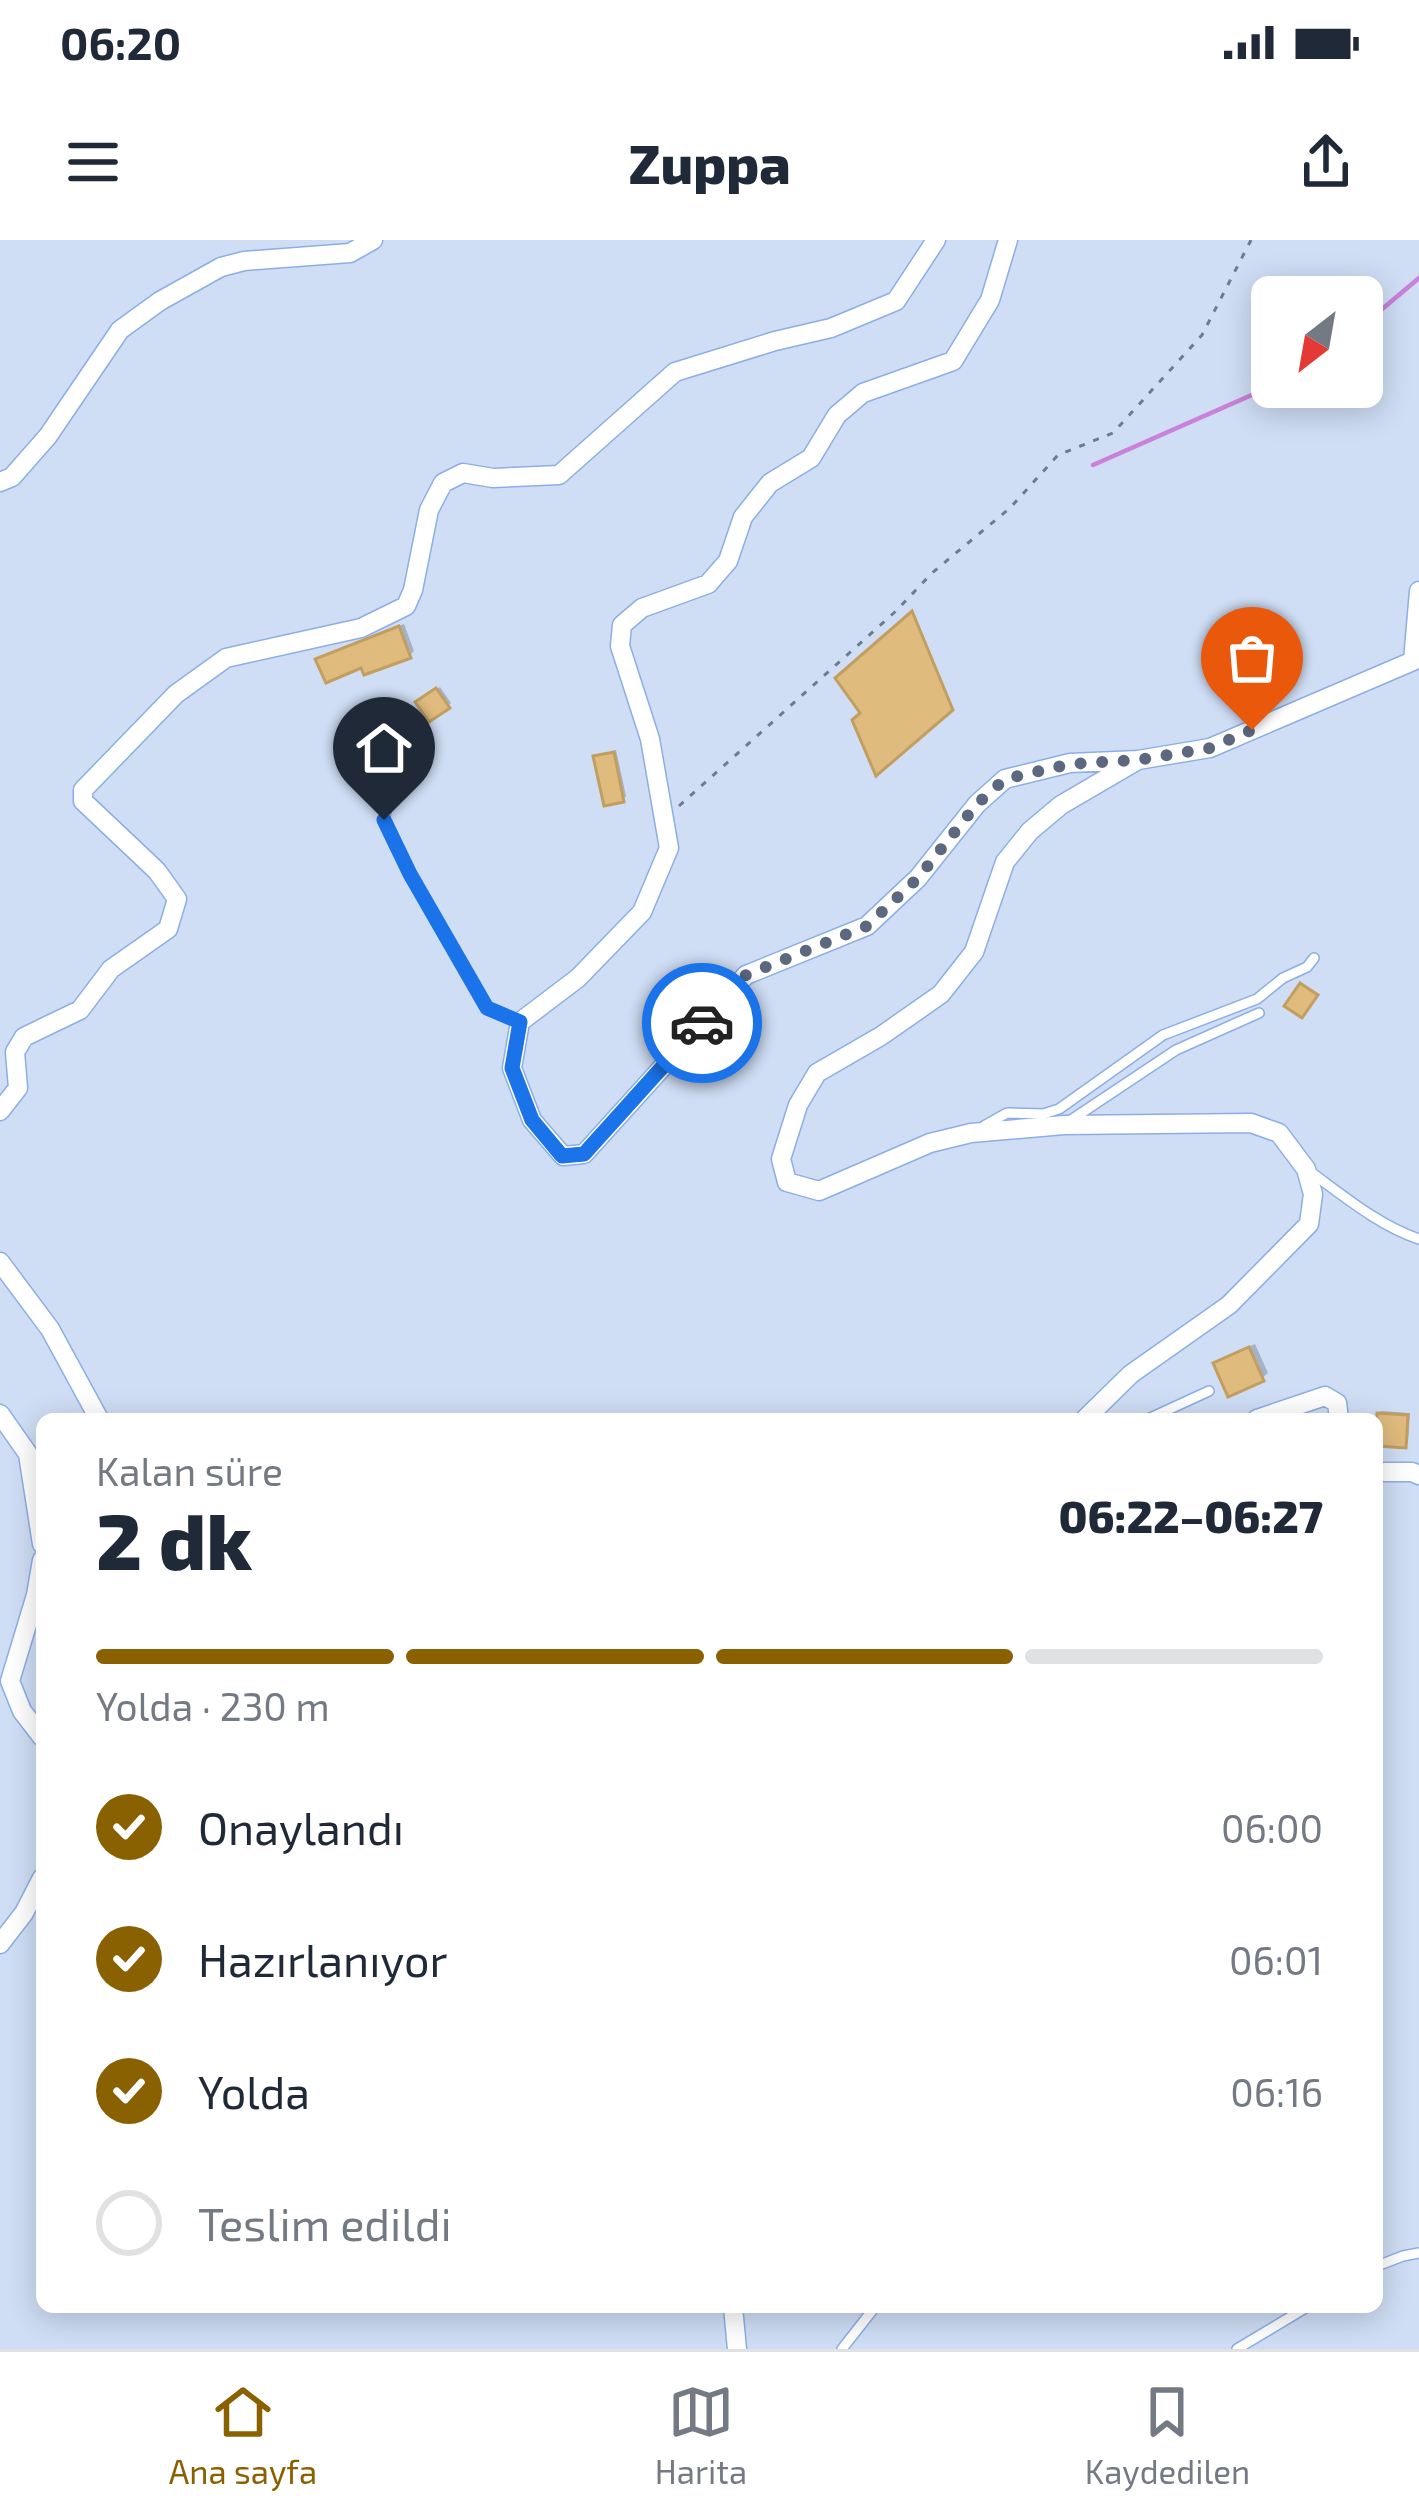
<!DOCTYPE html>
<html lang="tr">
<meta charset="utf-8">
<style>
body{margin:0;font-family:"Exo 2",sans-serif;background:#f2f2f3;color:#1f2937;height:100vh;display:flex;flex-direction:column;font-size:45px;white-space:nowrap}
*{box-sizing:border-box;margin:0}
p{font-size:39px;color:#747a83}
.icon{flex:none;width:66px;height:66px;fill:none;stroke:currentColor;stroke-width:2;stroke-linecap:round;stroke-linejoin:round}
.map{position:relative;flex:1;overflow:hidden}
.panel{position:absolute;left:36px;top:1173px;width:1347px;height:900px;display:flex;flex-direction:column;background:#fff;border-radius:18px;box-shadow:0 6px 30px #0003}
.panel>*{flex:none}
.needle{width:78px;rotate:211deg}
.buttons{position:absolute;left:1251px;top:36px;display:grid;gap:24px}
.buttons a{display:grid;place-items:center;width:132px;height:132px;border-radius:18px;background:#fff;box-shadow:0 6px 30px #0003;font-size:60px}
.pin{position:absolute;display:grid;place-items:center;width:102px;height:102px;color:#fff;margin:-123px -51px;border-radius:50% 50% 50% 0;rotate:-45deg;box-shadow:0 0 12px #0007}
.pin .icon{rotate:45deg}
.courier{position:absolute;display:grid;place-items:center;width:120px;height:120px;margin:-60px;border:9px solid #1a73e8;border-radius:50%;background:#fff;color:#222;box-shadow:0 3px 15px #0007}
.overview em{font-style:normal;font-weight:800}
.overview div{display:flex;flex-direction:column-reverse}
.overview{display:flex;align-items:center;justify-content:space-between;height:204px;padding:0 60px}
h1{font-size:78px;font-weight:800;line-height:90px}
.bar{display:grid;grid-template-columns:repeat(4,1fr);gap:18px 12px;align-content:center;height:144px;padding:0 60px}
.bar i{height:15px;border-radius:9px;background:#e0e1e3}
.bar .current{background:#8a6100}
.bar p{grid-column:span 4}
ol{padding:0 60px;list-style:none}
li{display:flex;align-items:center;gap:36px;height:132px}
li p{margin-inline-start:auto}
li .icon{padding:12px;border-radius:50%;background:#8a6100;color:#fff;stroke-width:4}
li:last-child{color:#747a83}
li i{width:66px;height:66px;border:6px solid #e0e1e3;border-radius:50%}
.status{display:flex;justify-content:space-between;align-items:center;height:84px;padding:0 60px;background:#fff;direction:ltr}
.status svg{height:33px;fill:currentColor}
header{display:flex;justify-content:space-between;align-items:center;height:156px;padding:0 60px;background:#fff;font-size:54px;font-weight:800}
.menu{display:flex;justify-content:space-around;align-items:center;height:168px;border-top:3px solid #e0e1e3;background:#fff;font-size:33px;color:#747a83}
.menu a{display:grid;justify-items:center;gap:6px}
.menu .current{color:#8a6100}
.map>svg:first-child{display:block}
.shadow{fill:#0003}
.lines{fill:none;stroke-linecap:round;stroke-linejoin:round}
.stream{stroke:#c981d9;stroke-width:4.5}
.building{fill:#dfbb7d;stroke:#c29e61;stroke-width:3}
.service-casing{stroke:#8caee6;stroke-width:12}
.minor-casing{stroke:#8caee6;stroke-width:21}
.path{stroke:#6d7b91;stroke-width:3;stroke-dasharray:6 9;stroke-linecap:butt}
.service{stroke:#fff;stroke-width:9}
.minor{stroke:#fff;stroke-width:18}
.done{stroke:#5b687f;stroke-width:12;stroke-dasharray:0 21.6}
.route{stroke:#1a73e8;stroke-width:15}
</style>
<div class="status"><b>06:20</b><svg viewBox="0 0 49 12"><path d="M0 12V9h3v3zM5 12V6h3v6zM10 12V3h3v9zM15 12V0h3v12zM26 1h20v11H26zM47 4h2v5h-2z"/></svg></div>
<header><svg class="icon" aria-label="menu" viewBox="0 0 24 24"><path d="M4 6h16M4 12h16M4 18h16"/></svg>Zuppa<svg class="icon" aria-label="share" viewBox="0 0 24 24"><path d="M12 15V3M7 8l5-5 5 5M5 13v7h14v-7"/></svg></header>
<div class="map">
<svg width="1419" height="2109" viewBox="0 0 1419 2109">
<rect width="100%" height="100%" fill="#cfdef5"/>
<path class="shadow" d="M404 384 414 411 409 416 318 419 323 415Z
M440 447 451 463 448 466 422 459Z
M395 484 405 509 402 512 374 493Z
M616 510 626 556 623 559 597 517Z
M1255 1104 1268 1133 1262 1138 1216 1124 1222 1118Z
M1381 1171 1410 1173 1408 1202 1405 1205 1377 1203 1378 1174Z"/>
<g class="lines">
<path class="stream" d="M1362 86 1419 38
M1093 225 1272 146"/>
</g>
<path class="building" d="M912 371 953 470 876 536 852 480 860 473 835 438Z
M399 386 411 418 364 435 361 428 326 443 315 419Z
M436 448 450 468 429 482 415 462Z
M392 485 404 515 379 525 367 496Z
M614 512 624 562 604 566 593 516Z
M1300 743 1318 755 1302 778 1284 766Z
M1249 1107 1264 1141 1228 1157 1213 1123Z
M1377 1173 1408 1175 1406 1208 1377 1206Z"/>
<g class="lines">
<g class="service-casing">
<path id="service" d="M391 550 384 580 410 634 487 768 520 782
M1068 882 1176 810 1259 773
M984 886 1007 873 1043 874 1059 869 1163 795 1257 759 1283 738 1307 727 1314 718
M1312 933C1345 957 1380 986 1419 999
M1148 1179 1209 1151
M1377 2026 1403 2016 1419 2013
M842 2109 875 2067
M1237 2109 1307 2067"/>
</g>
<g class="minor-casing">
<path id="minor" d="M1008 0 990 60 953 121 863 153 837 175 811 218 770 243 743 277 728 321 708 344 642 368 622 385 620 406 650 499 669 608 642 672 578 738 520 782 512 828 532 880 563 916 584 914 746 735 867 686 918 638 977 564 1005 539 1070 523 1138 520
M0 242 12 237 48 196 120 90 160 61 221 27 244 21 350 13 373 0
M0 871 18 848 15 812 24 797 80 770 111 729 168 689 177 659 157 631 83 561V550L176 454 226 418 361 388 406 366 413 350 429 270 443 243 463 233 493 238 559 235 675 132 775 101 831 88 896 61 936 0
M0 1022 50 1089 99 1179
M0 1174 28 1214 42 1304
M1085 1179 1131 1134 1229 1065 1309 984 1313 954 1306 929 1279 893 1251 883 1064 885 971 893 930 903 819 951 787 942 781 919 798 865 817 833 881 796 941 754 974 712 1005 622 1030 591 1061 565 1138 520 1210 508 1413 421 1419 351
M1257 1179 1325 1156 1337 1163 1339 1179
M1377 1232H1412L1419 1235
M42 1320 36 1355 10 1441 22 1471 42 1497
M0 1704 24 1673 42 1638
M733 2067 737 2109"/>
</g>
<path class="path" d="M679 566 896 371 932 333 1010 268 1058 215 1113 193 1202 95 1251 0"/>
<use href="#service" class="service"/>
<use href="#minor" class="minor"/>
</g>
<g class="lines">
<path class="done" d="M702 783 746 735 867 686 918 638 977 564 1005 539 1070 524 1138 520 1210 508 1252 490"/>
<path class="route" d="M384 580 410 634 487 768 520 782 512 828 532 880 562 916 584 914 702 783"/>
</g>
</svg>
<div class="buttons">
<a><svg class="needle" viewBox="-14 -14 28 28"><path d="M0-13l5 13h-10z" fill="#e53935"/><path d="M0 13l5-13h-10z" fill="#747a83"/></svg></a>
</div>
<div class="pin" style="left:1252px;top:490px;background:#ea580c"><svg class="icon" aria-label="bag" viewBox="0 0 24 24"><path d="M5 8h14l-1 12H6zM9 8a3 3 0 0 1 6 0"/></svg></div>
<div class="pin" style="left:384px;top:580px;background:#1f2937"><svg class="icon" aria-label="home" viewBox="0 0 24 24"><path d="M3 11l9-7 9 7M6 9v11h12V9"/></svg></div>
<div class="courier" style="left:702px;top:783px"><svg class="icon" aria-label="car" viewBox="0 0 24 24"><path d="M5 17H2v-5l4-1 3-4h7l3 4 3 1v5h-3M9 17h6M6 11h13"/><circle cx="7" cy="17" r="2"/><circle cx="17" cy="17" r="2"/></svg></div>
<section class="panel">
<div class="overview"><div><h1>2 dk</h1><p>Kalan süre</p></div><em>06:22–06:27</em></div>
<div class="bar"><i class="current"></i><i class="current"></i><i class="current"></i><i></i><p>Yolda · 230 m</p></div>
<ol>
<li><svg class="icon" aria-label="check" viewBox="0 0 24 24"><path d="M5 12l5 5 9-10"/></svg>Onaylandı<p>06:00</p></li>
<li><svg class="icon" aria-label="check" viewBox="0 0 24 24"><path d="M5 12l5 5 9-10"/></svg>Hazırlanıyor<p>06:01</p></li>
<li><svg class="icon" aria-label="check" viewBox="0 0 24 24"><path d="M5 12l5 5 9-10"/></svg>Yolda<p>06:16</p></li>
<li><i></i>Teslim edildi</li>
</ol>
</section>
</div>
<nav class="menu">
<a class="current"><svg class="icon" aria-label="home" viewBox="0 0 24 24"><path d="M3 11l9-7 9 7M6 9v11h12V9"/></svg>Ana sayfa</a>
<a><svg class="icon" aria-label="map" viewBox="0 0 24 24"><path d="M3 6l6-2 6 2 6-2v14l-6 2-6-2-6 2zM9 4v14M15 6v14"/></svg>Harita</a>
<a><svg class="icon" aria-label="saved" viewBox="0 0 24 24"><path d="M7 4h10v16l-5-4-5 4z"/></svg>Kaydedilen</a>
</nav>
